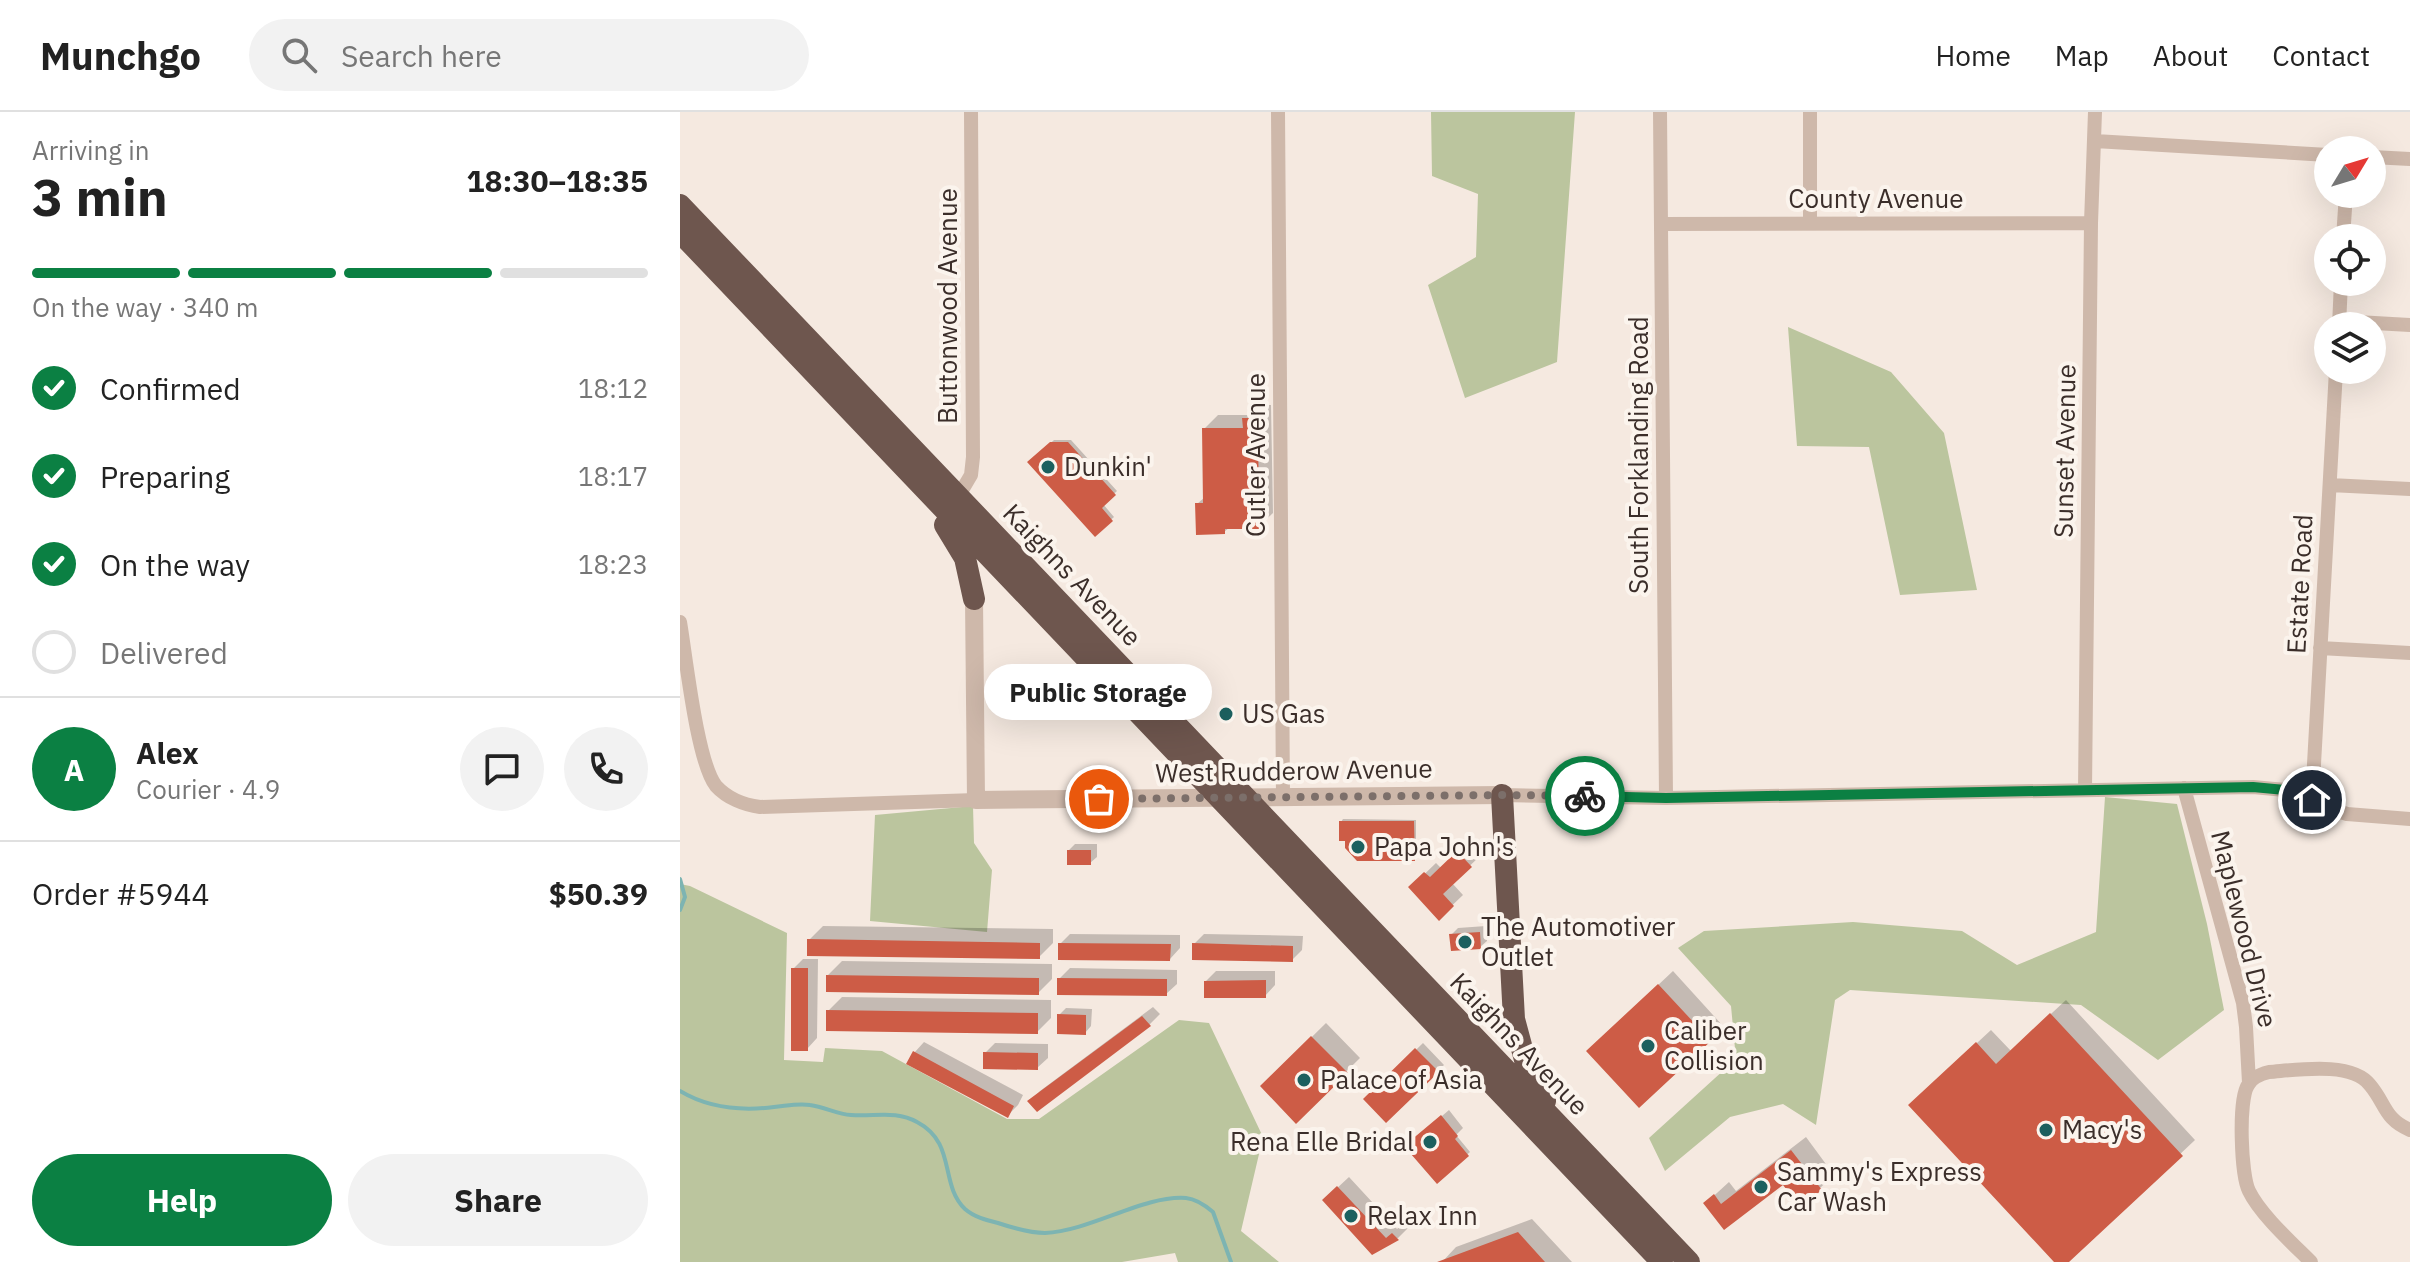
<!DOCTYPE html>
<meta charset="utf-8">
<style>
body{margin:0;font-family:"IBM Plex Sans",sans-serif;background:#f2f2f2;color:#222;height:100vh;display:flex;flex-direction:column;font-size:30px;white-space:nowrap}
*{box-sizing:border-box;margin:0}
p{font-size:26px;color:#767676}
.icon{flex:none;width:44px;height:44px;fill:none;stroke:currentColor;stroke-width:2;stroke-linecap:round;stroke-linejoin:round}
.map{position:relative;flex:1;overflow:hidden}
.details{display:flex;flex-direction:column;background:#fff;width:680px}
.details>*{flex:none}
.needle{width:52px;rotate:52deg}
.controls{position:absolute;left:1634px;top:24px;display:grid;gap:16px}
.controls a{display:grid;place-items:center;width:72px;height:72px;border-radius:50%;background:#fff;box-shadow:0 8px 32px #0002;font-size:40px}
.pin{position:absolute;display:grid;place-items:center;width:68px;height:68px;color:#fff;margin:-34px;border:4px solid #fff;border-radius:50%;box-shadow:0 2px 8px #0007}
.courier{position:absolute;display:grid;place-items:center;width:80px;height:80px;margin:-40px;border:6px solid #0b8043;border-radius:50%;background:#fff;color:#222;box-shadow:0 2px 10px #0007}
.bubble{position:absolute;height:56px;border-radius:28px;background:#fff;box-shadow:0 8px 32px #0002;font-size:26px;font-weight:700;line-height:56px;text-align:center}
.headline em{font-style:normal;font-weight:700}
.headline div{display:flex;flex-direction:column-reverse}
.headline{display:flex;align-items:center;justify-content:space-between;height:136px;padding:0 32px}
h1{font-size:52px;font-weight:700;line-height:60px}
.bar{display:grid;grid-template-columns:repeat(4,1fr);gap:12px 8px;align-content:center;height:96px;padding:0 32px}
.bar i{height:10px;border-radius:6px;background:#e0e0e0}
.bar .current{background:#0b8043}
.bar p{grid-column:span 4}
.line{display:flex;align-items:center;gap:20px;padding:0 32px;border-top:2px solid #e0e0e0}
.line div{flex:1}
.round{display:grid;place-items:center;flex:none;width:84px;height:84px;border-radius:42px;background:#f2f2f2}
ol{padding:0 32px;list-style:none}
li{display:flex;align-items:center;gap:24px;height:88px}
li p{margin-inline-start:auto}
li .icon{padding:8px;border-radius:50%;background:#0b8043;color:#fff;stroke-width:4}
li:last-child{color:#767676}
li i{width:44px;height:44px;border:4px solid #e0e0e0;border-radius:50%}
.primary-button{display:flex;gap:16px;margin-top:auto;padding:16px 32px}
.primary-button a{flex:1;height:92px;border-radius:48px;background:#0b8043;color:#fff;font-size:32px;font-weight:700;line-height:92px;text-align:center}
.primary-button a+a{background:#f2f2f2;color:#222}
header{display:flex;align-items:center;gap:48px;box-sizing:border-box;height:112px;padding:0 40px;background:#fff;border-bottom:2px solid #e0e0e0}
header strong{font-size:38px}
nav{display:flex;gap:44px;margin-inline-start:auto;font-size:28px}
.search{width:560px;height:72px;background:#f2f2f2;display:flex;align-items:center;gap:20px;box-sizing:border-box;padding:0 28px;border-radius:44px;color:#767676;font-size:30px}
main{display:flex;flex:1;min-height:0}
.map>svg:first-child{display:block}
.green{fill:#bbc59e}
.shadow{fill:#0003}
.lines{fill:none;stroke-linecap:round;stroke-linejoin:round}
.stream{stroke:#7db4b2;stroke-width:4}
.building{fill:#cd5c46}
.minor{stroke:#ceb8aa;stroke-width:14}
.tertiary{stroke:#ceb8aa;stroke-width:18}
.trunk{stroke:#6e564e;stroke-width:22}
.done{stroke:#7c6f6a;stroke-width:8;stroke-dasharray:0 14.4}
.route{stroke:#0b8043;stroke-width:10}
.poi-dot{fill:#1c605f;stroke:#fbf4ed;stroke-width:3}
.labels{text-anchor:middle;stroke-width:8;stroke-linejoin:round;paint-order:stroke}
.street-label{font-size:26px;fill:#3b2e2a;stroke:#fbf4ed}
.poi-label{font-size:26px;fill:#3b2e2a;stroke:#fbf4ed;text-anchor:start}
</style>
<header>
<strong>Munchgo</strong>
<div class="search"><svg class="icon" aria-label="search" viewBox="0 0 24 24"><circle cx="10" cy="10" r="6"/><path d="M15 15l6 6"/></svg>Search here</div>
<nav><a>Home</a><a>Map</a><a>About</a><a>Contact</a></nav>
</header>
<main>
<section class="details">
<div class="headline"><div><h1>3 min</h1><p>Arriving in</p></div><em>18:30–18:35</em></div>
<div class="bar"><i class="current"></i><i class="current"></i><i class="current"></i><i></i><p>On the way · 340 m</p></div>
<ol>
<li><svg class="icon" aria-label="check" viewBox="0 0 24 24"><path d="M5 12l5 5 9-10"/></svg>Confirmed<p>18:12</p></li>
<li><svg class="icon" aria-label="check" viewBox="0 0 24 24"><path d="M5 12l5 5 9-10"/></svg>Preparing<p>18:17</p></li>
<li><svg class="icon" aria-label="check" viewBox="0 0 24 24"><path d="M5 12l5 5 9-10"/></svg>On the way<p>18:23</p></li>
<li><i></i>Delivered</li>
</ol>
<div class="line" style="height:144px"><b class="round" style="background:#0b8043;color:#fff">A</b><div><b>Alex</b><p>Courier · 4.9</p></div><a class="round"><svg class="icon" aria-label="chat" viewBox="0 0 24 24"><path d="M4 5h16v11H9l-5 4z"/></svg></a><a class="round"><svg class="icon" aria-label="phone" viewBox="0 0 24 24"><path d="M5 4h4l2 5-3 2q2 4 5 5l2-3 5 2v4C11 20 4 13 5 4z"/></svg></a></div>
<div class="line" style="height:104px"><div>Order #5944</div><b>$50.39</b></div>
<div class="primary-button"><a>Help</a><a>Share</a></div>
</section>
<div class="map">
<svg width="1730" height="1150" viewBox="0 0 1730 1150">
<rect width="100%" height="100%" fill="#f5e9e0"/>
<path class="green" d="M751 0H895L877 250 785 286 748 173 796 145 798 82 752 64Z
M1108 215 1211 260 1264 321 1297 478 1220 483 1189 335 1117 334Z
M1425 685 1497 692 1527 812 1544 898 1478 948 1401 893 1170 878 1155 888 1136 1013 1103 992 1050 1005 985 1059 969 1026 1056 947 1051 894 998 836 1024 819 1173 810 1282 819 1337 853 1416 820Z
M293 694 294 731 312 758 307 820 190 809 195 703Z
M0 772 10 774 107 821 104 948 143 950 145 936 202 939 327 1007H359L499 908 529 911 583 1025 561 1119 599 1150H498L495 1141 442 1150H0Z"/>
<path class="shadow" d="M578 293H591L593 401 578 415H550L544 420 517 392 525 385 524 317 538 303H568Z
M374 328H391L437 379 423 392 434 405 415 422 350 350Z
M663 707 736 708V745L734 747 661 710Z
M789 730 801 743 772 771 783 783 759 806 730 776 756 751 761 756Z
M395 732H417V745L410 751 389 738Z
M143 814 373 817V831L359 845 129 828Z
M806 814 807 829 800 835 771 823 778 816Z
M390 822 500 823V836L490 847 380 832Z
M524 822 623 824 622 838 612 848 514 832Z
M123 847H138L137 926 127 937 113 857Z
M162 849 372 852V867L358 881 148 863Z
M390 856 497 858V872L486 882 379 867Z
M536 859H595V873L585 884 526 869Z
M993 859 1043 914 1030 928 923 925Z
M162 885 371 888V906L357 920 148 899Z
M1386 888 1515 1028 1386 1150H1377L1245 979 1311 918 1331 939Z
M473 895 480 902 469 913 350 990 360 979Z
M386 896 412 897 411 914 405 921 379 903Z
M646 911 680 946 616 1009 582 974Z
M244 930 343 983 338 993 327 1004 234 941Z
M315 931 368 932V946L357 956 305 941Z
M743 931 764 953 706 1008 686 987Z
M769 998 783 1016 776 1023 790 1040 757 1069 734 1028Z
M1126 1025 1154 1063 1140 1076 1104 1070 1045 1115 1026 1091 1049 1070 1056 1079Z
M669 1065 717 1117 723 1112 728 1116 718 1126 693 1140 655 1078Z
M852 1107 892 1150H762L776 1135Z"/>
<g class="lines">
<path class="stream" d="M0 767 5 785 0 798
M0 979C28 996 62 999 94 995 106 994 118 991 130 993 145 995 157 1002 171 1003 194 1005 216 998 237 1010 277 1031 259 1072 285 1097 294 1105 306 1108 318 1111 333 1116 349 1121 365 1121 411 1119 463 1083 506 1086 516 1087 526 1094 533 1100L551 1150"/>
</g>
<path class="building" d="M562 306H578L579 417H545V422L516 423 515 391H523L522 316H563Z
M370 330H388L436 383 422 396 433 409 415 425 347 350Z
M659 709H734L735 749H677L665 736V729H659Z
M387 738H411V753H387Z
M777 739 792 755 763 782 774 794 759 809 728 775 744 760 750 765Z
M800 820 801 837 771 839 769 822Z
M127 827 360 831V847L127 844Z
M378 831 491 832 490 849 378 848Z
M512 831 613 834V850L512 848Z
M111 856H128V939H111Z
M146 863 359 866V883L146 880Z
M377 866 487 867V884L377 883Z
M586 868V886H524V869Z
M978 872 1031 929 959 996 906 939Z
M146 898 358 901V922L146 919Z
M1370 901 1503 1044 1389 1150H1374L1228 993 1296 930 1316 952Z
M377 902 406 903V923L377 922Z
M462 904 471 914 357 1000 347 989Z
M631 924 668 961 616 1012 580 974Z
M735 936 759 960 706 1011 683 987Z
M233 939 334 994 328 1006 226 952Z
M303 940 358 941V958L303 957Z
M761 1003 778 1024 775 1027 789 1044 757 1072 724 1034Z
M1111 1038 1142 1078 1120 1095 1103 1073 1044 1118 1023 1091 1034 1082 1041 1092Z
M657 1074 706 1126 712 1121 719 1128 692 1143 642 1088Z
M838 1120 865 1150H757Z"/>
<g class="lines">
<path class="minor" d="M598 0 603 685
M980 0 986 686
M1130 0V111
M1415 29 1648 43
M1692 45 1730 47
M981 112 1411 111
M1663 126 1666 82
M1659 209 1730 213
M1659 214 1661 170
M1650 373 1730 377
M278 385 291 363 293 345 291 0
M0 510C6 545 17 650 36 674 47 686 64 693 80 695L296 688
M1640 536 1730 541
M1504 676 1563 891 1566 915 1569 971
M1405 678 1411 111 1415 0
M822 683 986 686 1573 675 1605 678 1646 695 1667 702 1730 707
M1632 688 1656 258
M1631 1150C1612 1131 1580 1102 1569 1079 1561 1063 1558 988 1568 973 1572 965 1581 962 1589 960 1616 958 1672 949 1690 973 1706 992 1704 1007 1730 1018"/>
<path class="tertiary" d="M294 487 296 688 822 683"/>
<path class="trunk" d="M0 93 1009 1150
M0 120 982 1150
M265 413 285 446 294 487
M822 683 834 907 845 948 865 989"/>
</g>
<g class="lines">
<path class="done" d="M419 687 822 683 905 684"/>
<path class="route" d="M905 684 986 686 1573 675 1605 678 1632 688"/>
</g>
<g class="poi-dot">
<circle cx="368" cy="355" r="8"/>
<circle cx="546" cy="602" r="8"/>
<circle cx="678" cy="735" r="8"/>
<circle cx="785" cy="830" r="8"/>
<circle cx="968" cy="934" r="8"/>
<circle cx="624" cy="968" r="8"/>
<circle cx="1366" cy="1018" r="8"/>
<circle cx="750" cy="1030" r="8"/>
<circle cx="1081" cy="1075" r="8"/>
<circle cx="671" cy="1104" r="8"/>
</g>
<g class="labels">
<g class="street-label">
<text x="1196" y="96">County Avenue</text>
<text transform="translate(268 194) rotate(-90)" y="9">Buttonwood Avenue</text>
<text transform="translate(1385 339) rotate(-89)" y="9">Sunset Avenue</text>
<text transform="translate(576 343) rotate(-90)" y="9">Cutler Avenue</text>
<text transform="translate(959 343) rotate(-90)" y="9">South Forklanding Road</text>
<text transform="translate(392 463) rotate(46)" y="9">Kaighns Avenue</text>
<text transform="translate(1620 472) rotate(-87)" y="9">Estate Road</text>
<text transform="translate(614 659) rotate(-1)" y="9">West Rudderow Avenue</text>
<text transform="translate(1564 817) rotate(76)" y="9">Maplewood Drive</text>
<text transform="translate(839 932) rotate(46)" y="9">Kaighns Avenue</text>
</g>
<g class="poi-label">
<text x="384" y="364">Dunkin'</text>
<text x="562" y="611">US Gas</text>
<text x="694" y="744">Papa John's</text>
<text x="801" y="824">The Automotiver<tspan x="801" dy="30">Outlet</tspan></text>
<text x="984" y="928">Caliber<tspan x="984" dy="30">Collision</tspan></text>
<text x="640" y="977">Palace of Asia</text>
<text x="1382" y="1027">Macy's</text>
<text x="734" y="1039" text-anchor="end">Rena Elle Bridal</text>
<text x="1097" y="1069">Sammy's Express<tspan x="1097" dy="30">Car Wash</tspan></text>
<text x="687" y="1113">Relax Inn</text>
</g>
</g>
</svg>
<div class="controls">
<a><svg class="needle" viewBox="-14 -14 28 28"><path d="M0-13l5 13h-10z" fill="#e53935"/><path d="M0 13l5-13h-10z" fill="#767676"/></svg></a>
<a><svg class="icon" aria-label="locate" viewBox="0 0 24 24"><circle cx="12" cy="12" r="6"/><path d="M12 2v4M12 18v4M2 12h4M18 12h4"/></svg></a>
<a><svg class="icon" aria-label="layers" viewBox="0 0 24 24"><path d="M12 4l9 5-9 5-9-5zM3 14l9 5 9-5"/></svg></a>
</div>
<div class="pin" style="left:419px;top:687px;background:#ea580c"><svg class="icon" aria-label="bag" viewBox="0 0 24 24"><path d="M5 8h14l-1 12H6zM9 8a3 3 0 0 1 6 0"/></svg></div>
<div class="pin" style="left:1632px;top:688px;background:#1f2937"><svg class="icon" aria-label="home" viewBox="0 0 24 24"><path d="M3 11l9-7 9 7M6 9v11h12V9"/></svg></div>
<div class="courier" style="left:905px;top:684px"><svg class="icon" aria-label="bike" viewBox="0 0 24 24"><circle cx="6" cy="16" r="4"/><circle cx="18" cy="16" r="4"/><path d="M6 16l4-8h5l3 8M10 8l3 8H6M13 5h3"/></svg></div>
<div class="bubble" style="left:304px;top:552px;width:228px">Public Storage</div>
</div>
</main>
